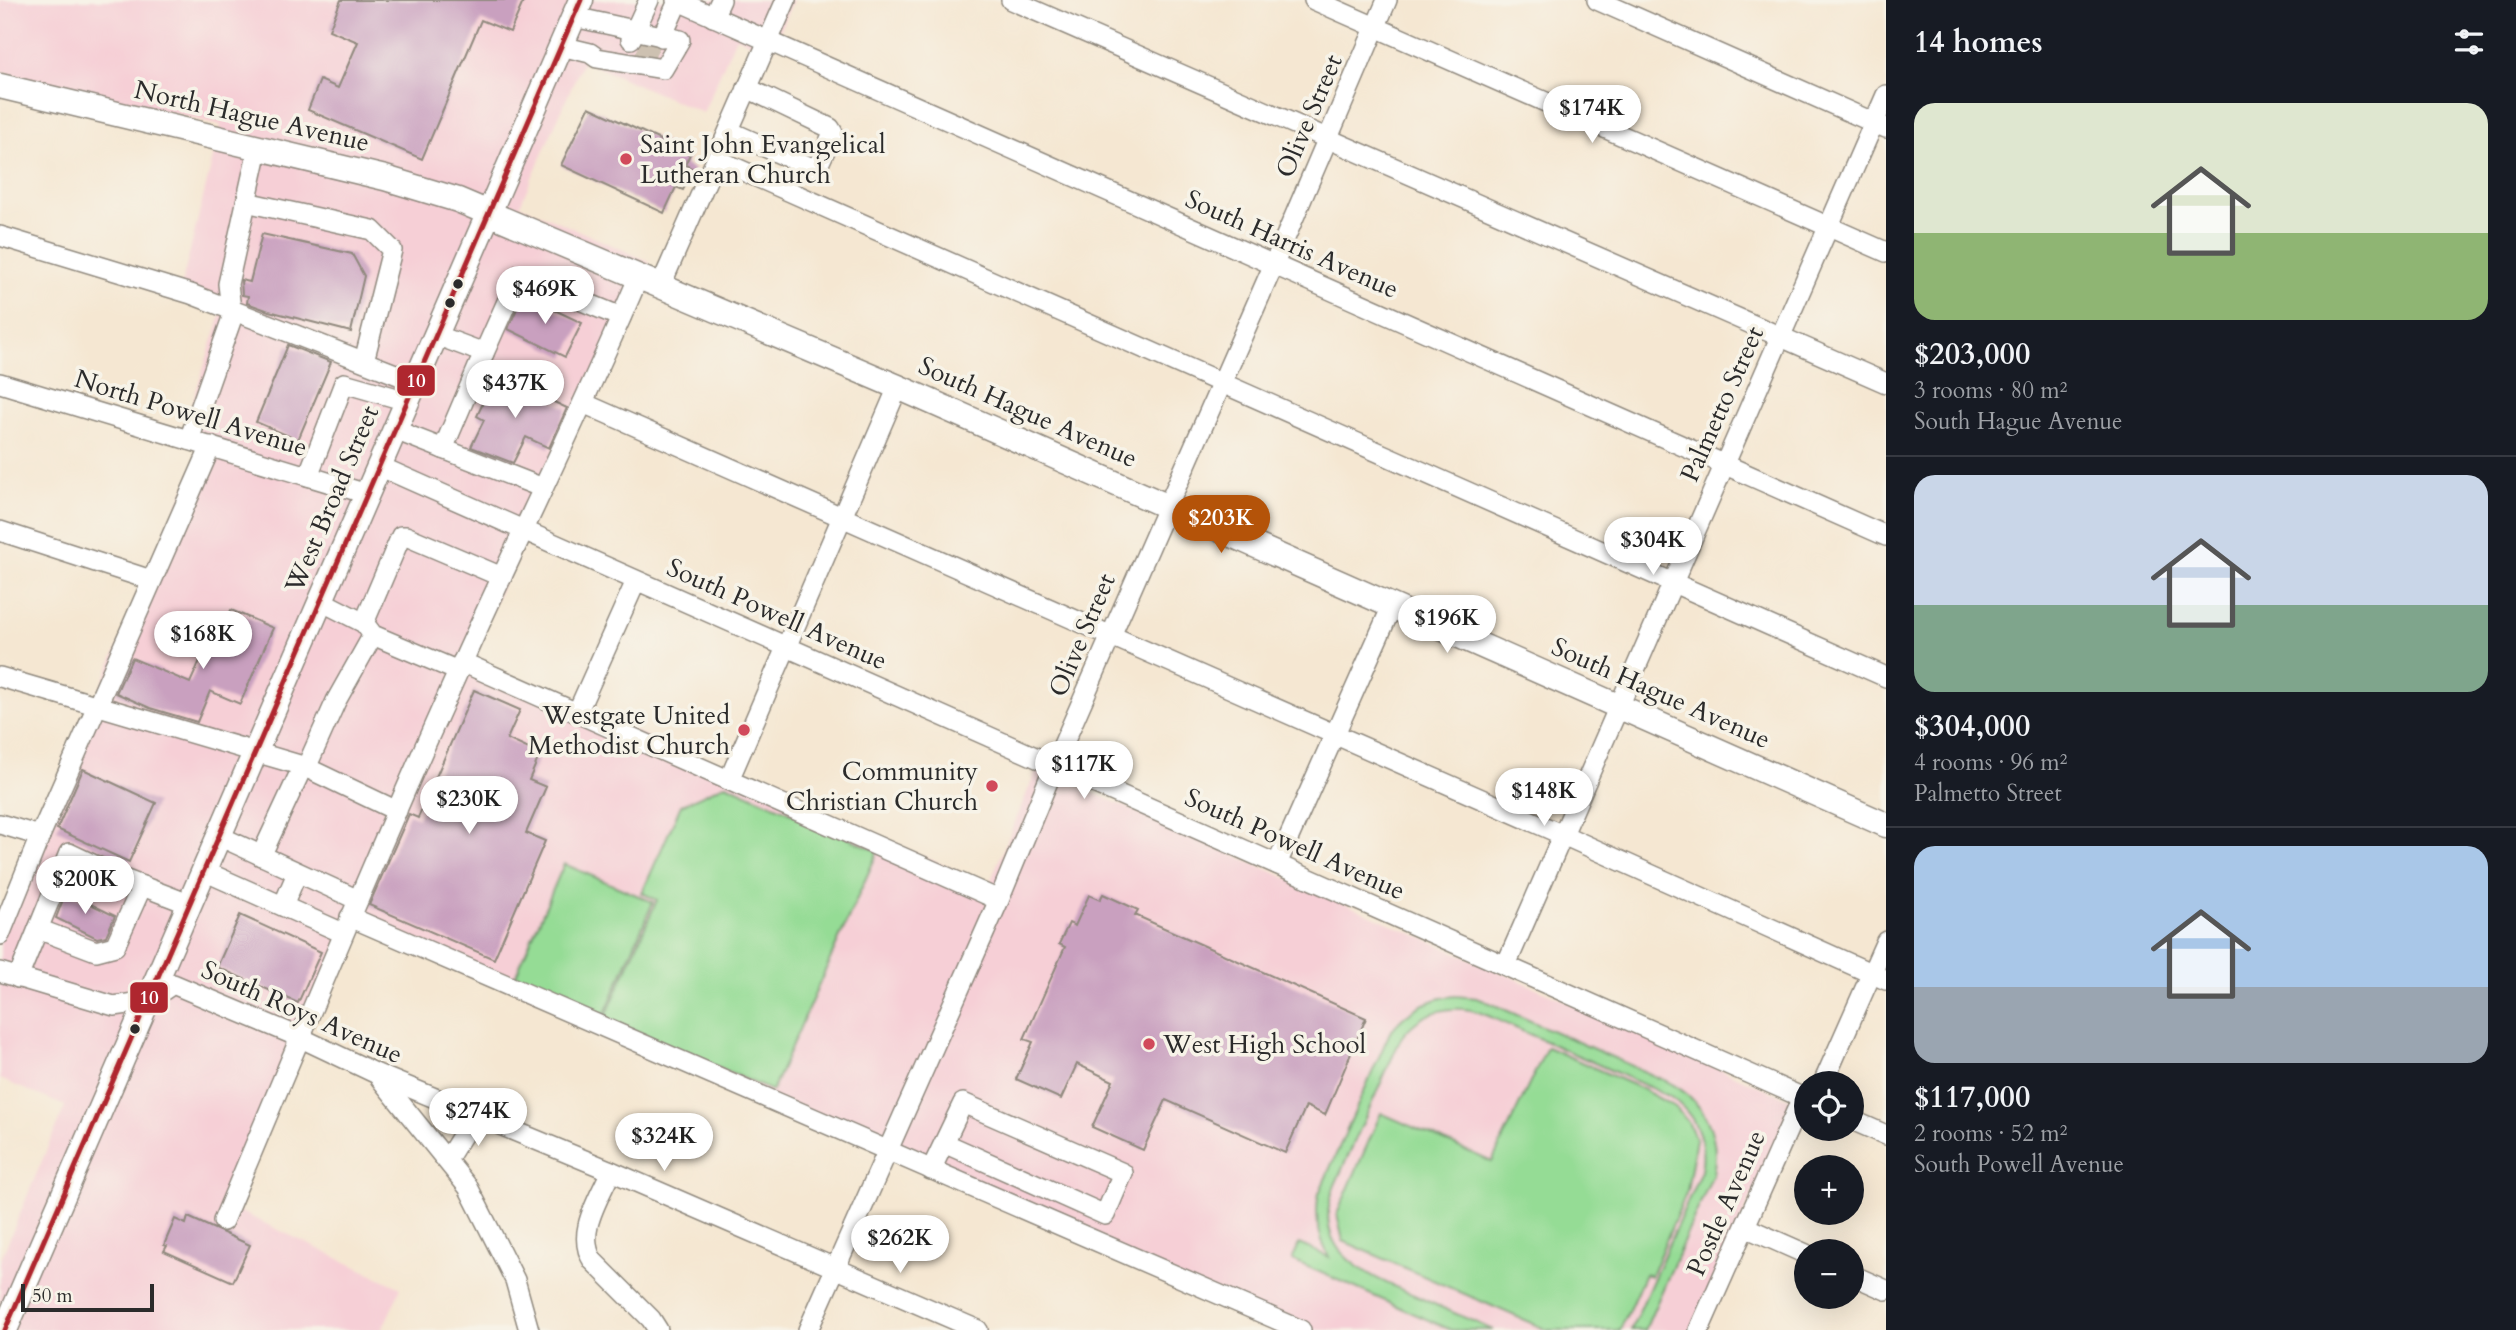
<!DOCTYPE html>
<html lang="en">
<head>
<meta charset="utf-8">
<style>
	:root { --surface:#171b24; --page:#242831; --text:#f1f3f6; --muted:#9ea1a6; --line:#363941; --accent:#b45309 }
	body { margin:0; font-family:Cardo,serif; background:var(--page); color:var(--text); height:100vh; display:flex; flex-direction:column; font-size:26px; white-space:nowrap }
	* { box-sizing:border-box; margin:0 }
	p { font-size:23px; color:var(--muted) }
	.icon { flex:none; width:38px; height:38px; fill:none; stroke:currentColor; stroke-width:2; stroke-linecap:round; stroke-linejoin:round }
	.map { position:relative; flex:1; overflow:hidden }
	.side { display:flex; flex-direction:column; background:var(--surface); width:630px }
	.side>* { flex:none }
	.controls { position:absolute; left:1794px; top:1071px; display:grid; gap:14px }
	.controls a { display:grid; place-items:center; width:70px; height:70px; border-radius:50%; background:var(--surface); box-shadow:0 7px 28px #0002; font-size:35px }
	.scale { position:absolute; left:21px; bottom:18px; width:133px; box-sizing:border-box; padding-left:7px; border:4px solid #2b2b2b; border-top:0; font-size:19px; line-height:24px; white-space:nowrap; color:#2b2b2b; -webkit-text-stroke:5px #f7f3e8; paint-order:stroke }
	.price { position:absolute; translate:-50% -60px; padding:0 16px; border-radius:24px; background:#fff; color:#222; font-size:23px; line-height:46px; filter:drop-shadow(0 2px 4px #0008) }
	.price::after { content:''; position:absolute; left:50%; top:42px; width:21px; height:16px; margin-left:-10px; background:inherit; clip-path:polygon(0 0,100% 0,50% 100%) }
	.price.selected { background:var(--accent); color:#fff }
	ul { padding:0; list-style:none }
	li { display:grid; align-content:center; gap:14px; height:371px; padding:0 28px }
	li+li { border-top:2px solid var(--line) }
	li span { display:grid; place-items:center; height:217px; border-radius:21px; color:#555 }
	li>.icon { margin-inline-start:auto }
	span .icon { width:126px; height:126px; fill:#fffc; stroke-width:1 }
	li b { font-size:30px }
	h2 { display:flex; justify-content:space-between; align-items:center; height:84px; padding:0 28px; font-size:30px }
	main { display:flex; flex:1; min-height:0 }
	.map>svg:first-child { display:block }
</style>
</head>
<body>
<main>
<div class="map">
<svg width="1886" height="1330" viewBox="0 0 1886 1330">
	<rect width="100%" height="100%" fill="#f7f3e8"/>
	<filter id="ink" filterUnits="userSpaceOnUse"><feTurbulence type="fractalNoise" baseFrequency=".0143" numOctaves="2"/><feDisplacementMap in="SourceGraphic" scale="14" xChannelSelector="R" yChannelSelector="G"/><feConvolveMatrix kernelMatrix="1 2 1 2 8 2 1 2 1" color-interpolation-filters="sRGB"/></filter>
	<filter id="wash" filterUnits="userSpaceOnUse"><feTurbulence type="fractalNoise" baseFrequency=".00686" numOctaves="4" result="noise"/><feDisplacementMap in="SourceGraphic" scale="28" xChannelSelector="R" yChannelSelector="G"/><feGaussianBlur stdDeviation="1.57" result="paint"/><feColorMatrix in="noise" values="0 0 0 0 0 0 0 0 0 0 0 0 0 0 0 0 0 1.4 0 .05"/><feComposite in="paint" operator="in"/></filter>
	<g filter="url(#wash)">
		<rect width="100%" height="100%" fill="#f5e7d2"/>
		<polygon fill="#f6cfd6" points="0,0 341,0 329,30 358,42 338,88 320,81 308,110 422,158 481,20 510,32 523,3 517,0 793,0 771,52 736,37 703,113 583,61 520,205 650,262 469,659 989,885 1037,768 1793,1101 1693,1330 1286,1330 354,918 228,1206 401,1288 382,1330 0,1330 0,1261 65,1106 0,1079 0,925 204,444 182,434 225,303 181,287 221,125 0,72"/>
		<g fill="#95dc95" stroke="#608460" stroke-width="2">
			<polygon points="726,784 878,851 772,1091 605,1018 657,900 642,893 681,805"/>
			<polygon points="564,864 653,902 603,1018 514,979"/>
			<path d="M 1455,996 L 1477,998 L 1490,1003 L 1668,1082 C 1704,1100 1721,1135 1713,1174 L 1645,1330 L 1631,1330 L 1701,1171 C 1707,1140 1695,1113 1669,1096 L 1484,1014 C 1453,1002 1420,1011 1401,1038 L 1335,1185 C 1308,1252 1365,1274 1414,1295 C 1440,1307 1466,1318 1493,1330 L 1451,1330 L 1292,1260 L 1299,1244 L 1329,1257 C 1318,1236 1314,1216 1319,1193 L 1390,1032 C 1407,1010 1428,998 1455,996 Z"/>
			<polygon points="1547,1047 1640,1088 1675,1107 1688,1122 1696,1139 1687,1191 1651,1276 1645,1274 1620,1330 1547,1330 1343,1241 1337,1214 1381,1113 1492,1162"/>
		</g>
		<g id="blocks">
			<g fill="#c9a0bf">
				<polygon points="341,0 524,0 510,32 481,20 422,159 308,110 320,80 338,88 358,42 329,30"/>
				<polygon points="589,107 690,154 685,165 694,169 683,190 676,187 664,213 561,165"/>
				<polygon points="262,234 352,254 364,276 351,332 269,311 247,303 248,296 242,295 241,280 250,282"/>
				<polygon points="523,295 582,323 565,357 508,329"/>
				<polygon points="288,345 331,362 298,440 256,422"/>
				<polygon points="496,375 567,408 549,448 526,437 513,463 471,447 484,420 477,416"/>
				<polygon points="231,610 273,628 240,704 210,691 197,722 150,708 116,693 132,658 190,683 217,623 224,626"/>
				<polygon points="474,690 520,710 507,739 540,754 529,780 546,787 526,833 545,841 494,959 369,905 409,814 418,818"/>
				<polygon points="83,769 156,803 129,862 57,829"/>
				<polygon points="66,892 115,916 106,936 97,938 56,918"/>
				<polygon points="1103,894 1138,910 1135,915 1366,1018 1325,1115 1306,1106 1285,1153 1166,1100 1143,1150 1092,1127 1113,1081 1077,1064 1061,1099 1016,1079 1033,1042 1024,1039 1065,947 1059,944 1069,923 1075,926 1089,895 1100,900"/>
				<polygon points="240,915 321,952 298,1003 217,967"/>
				<polygon points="188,1217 250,1245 233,1282 164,1251 167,1246 164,1245 175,1219 186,1224"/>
			</g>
		</g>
	</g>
	<g filter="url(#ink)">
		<use href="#blocks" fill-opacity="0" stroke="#90897e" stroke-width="2"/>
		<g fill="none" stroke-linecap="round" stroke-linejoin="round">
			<polyline stroke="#cdc1b1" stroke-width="19" stroke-dasharray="19 10" stroke-linecap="butt" points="643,60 652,41"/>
			<defs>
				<g id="minor">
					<polyline points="676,0 1886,536"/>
					<polyline points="1011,0 1886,383"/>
					<polyline points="1314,0 1886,252"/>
					<polyline points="1597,0 1886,128"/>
					<polyline points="713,17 721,0"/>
					<polyline points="662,37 678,1"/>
					<polyline points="631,39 649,0"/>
					<polyline points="561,46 590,53 597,58 663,69 680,40 574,17"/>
					<polyline points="729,131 812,168 818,166 833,133 830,128 747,88"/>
					<polyline points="716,159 1886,677"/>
					<polyline points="246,202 372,230 392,250 364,361"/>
					<polyline points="0,236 191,294 416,382"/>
					<polyline points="661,285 786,0"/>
					<polyline points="436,335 484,353 443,449"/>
					<polyline points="484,353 519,275 621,317"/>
					<polyline points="0,383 367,494"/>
					<polyline points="583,403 1563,835 1886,980"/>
					<polyline points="395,430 543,488"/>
					<polyline points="189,440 232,318 228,284 258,149"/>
					<polyline points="379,466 1806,1099"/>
					<polyline points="308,476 344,383 407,401"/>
					<polyline points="0,531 151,580"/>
					<polyline points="321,601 364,623 373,635 458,671"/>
					<polyline points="364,623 401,536 406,536 502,577"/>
					<polyline points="462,662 999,900"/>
					<polyline points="0,677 303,766 397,811"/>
					<polyline points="577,713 636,581"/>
					<polyline points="306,768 336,701 373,635"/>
					<polyline points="729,780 898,387"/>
					<polyline points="0,824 40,836"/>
					<polyline points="219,836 358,900"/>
					<polyline points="261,856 303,766"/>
					<polyline points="1277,864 1392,606"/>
					<polyline points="204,871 343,933"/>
					<polyline points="283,906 297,873"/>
					<polyline points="350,917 1301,1330"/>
					<polyline points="38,929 96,951 115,946 142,886"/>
					<polyline points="0,935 40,836 211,446"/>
					<polyline points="1506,965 1886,95"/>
					<polyline points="0,972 114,1006 148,1001 173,984 299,1037 377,1074 611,1171 978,1330"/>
					<polyline points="18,978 69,853 124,879 189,904"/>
					<polyline points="380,1078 468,1187 515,1280 529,1330"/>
					<polyline points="1823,1083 1886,941"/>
					<polyline points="1852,1120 1886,1135"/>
					<polyline points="447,1160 475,1115"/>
					<polyline points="931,1170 963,1103 1123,1173 1105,1215 944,1143"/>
					<path d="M 611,1171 C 599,1199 575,1233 593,1261 L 651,1319 L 658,1330"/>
					<path d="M 223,1221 C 302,1034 379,846 463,661 C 521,533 584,406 639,276"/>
					<polyline points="1745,1227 1806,1254"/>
					<polyline points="1852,1275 1886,1290"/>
					<polyline points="808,1330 999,900 1063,745 1274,264 1387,0"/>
					<polyline points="1699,1330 1802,1098"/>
				</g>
				<g id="major">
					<polyline points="0,86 385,178 458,200 898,387 1886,825"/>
					<polyline points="5,1330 581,0"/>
				</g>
			</defs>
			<use href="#minor" stroke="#90897e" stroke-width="22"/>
			<use href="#major" stroke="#90897e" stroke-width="27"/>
			<use href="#minor" stroke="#fff" stroke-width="19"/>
			<use href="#major" stroke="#fff" stroke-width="24"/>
			<defs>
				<polyline id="bus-1" points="5,1330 581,0"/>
			</defs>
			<use href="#bus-1" stroke="#f7f3e8" stroke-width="10"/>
			<use href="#bus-1" stroke="#af272f" stroke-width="5"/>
		</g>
	</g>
	<g fill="#d1495b" stroke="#f7f3e8" stroke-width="2.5">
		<circle cx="626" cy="159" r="7"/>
		<circle cx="744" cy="730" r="7"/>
		<circle cx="992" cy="786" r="7"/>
		<circle cx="1149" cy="1044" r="7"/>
	</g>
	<g fill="#2b2b2b" stroke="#f7f3e8" stroke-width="2.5">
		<circle cx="458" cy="284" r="6"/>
		<circle cx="450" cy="303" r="6"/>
		<circle cx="135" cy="1029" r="6"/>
	</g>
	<g text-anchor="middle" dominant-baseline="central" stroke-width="7" stroke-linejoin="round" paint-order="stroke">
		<g font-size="26" fill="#2b2b2b" stroke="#f7f3e8">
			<text transform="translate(252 116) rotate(13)">North Hague Avenue</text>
			<text transform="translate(1309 116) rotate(-67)">Olive Street</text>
			<text transform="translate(1292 244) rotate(24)">South Harris Avenue</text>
			<text transform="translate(1722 404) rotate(-66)">Palmetto Street</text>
			<text transform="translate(1028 412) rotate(24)">South Hague Avenue</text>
			<text transform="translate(191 413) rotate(17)">North Powell Avenue</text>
			<text transform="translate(332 499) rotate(-67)">West Broad Street</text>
			<text transform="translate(777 614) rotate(24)">South Powell Avenue</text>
			<text transform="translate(1082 635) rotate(-67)">Olive Street</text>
			<text transform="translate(1661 693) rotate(24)">South Hague Avenue</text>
			<text transform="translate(1295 844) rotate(24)">South Powell Avenue</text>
			<text transform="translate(302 1012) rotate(24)">South Roys Avenue</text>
			<text transform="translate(1726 1203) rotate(-66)">Postle Avenue</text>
		</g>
		<g font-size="26" fill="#2b2b2b" stroke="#f7f3e8" text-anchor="start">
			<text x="640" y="144">Saint John Evangelical<tspan x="640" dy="30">Lutheran Church</tspan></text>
			<text x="730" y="715" text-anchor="end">Westgate United<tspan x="730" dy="30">Methodist Church</tspan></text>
			<text x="978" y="771" text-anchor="end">Community<tspan x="978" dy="30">Christian Church</tspan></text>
			<text x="1163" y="1044">West High School</text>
		</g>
	</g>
	<g stroke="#f7f3e8" stroke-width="2.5">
		<rect x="396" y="364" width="40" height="33" rx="7" fill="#af272f"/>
		<rect x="129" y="981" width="40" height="33" rx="7" fill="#af272f"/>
	</g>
	<g font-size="19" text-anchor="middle" font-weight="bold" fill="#fff">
		<text x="416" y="387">10</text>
		<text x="149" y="1004">10</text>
	</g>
</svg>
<div class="controls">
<a><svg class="icon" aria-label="locate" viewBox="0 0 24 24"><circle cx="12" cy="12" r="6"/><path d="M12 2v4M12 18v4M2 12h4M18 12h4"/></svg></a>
<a>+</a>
<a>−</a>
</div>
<div class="scale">50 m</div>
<b class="price" style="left:1592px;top:145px">$174K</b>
<b class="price" style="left:545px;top:326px">$469K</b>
<b class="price" style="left:515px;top:420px">$437K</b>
<b class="price selected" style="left:1221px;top:555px">$203K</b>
<b class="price" style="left:1653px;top:577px">$304K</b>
<b class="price" style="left:1447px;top:655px">$196K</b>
<b class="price" style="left:203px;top:671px">$168K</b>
<b class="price" style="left:1084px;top:801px">$117K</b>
<b class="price" style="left:1544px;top:828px">$148K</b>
<b class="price" style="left:469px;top:836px">$230K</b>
<b class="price" style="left:85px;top:916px">$200K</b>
<b class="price" style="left:478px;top:1148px">$274K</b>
<b class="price" style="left:664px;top:1173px">$324K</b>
<b class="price" style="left:900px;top:1275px">$262K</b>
</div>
<section class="side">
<h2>14 homes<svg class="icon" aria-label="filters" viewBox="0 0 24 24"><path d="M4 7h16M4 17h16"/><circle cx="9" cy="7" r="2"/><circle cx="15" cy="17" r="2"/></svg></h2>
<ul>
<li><span style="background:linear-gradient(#dfe7d0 60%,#8fb573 0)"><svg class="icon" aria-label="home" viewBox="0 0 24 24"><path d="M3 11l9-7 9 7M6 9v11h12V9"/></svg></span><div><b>$203,000</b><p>3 rooms · 80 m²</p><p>South Hague Avenue</p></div></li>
<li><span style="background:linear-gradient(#c9d6e8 60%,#7fa58c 0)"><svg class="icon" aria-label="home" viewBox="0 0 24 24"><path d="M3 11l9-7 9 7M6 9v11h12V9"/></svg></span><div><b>$304,000</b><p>4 rooms · 96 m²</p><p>Palmetto Street</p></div></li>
<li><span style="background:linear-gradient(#a9c7e8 65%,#9aa5b1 0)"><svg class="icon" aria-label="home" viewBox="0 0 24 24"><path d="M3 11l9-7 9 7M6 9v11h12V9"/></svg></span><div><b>$117,000</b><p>2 rooms · 52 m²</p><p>South Powell Avenue</p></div></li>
</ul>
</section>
</main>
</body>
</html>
